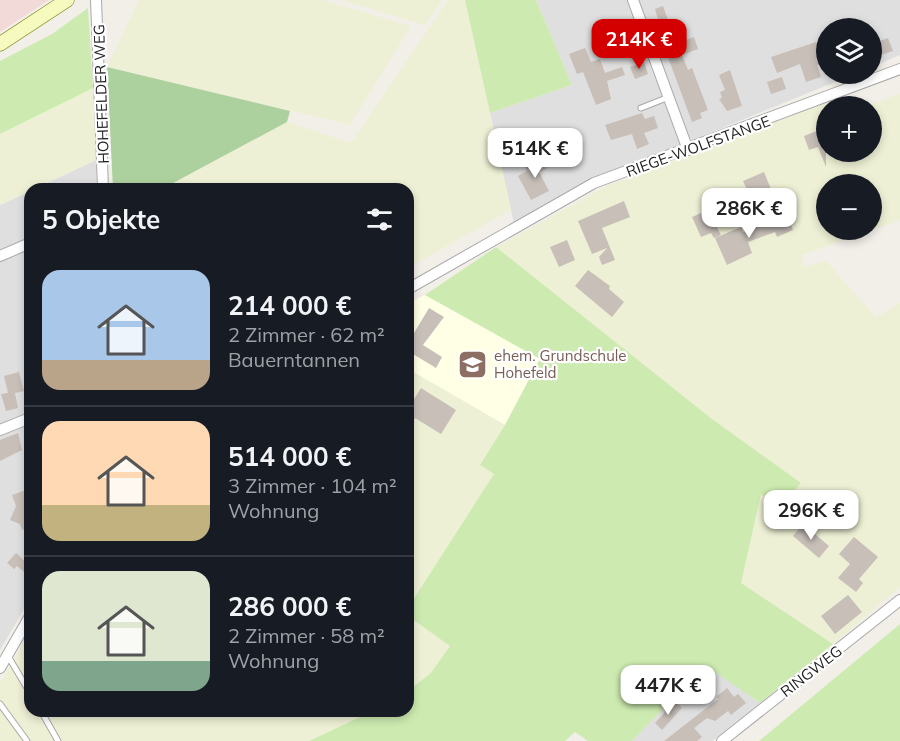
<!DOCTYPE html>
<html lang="de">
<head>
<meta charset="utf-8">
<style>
	:root { --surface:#171b24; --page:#242831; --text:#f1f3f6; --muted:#9ea1a6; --line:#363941; --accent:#d40000 }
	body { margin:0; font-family:Mulish,sans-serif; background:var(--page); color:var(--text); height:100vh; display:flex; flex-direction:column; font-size:22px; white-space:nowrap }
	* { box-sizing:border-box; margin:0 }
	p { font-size:20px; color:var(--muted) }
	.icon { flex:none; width:33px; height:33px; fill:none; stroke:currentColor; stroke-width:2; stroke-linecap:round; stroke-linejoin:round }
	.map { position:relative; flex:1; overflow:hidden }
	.drawer { position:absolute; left:24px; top:183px; width:390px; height:534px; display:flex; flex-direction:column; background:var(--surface); border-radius:18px; box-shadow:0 3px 9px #0003 }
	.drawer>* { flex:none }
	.fabs { position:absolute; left:816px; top:18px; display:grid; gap:12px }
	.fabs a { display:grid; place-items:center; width:66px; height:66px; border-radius:50%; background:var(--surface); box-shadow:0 3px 9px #0003; font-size:30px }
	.price { position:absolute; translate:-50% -51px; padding:0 14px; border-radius:12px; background:#fff; color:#222; font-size:20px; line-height:39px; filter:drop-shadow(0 2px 3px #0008) }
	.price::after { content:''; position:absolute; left:50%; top:36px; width:18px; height:14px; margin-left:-9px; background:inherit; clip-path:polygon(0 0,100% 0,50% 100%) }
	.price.active { background:var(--accent); color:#fff }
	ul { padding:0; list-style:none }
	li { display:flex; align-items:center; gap:18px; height:150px; padding:0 18px }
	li+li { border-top:2px solid var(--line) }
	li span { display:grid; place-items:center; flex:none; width:168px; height:120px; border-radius:18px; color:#555 }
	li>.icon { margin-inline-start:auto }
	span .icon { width:72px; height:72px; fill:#fffc; stroke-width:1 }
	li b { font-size:26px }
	h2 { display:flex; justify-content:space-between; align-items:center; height:72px; padding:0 18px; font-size:26px }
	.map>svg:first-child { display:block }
</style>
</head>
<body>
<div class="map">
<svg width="900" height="741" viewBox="0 0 900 741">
	<rect width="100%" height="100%" fill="#f2efe9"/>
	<g fill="#e0dfdf">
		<polygon points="536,0 900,0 900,55 872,67 872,28 826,28 826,74 855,74 602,177 514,224 490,113 572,85"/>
		<polygon points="96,160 97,189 34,189"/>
		<polygon points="30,191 30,599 0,650 0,205"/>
		<polygon points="705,664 760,703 712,741 632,741"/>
	</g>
	<polygon fill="#f2dad9" points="0,0 49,0 0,32"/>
	<polygon fill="#ffffe5" points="425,295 540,358 505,425 408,369 408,303"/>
	<g fill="#eef0d5" fill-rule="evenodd">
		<polygon points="139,0 322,0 411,26 350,125 107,67"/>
		<polygon points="341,0 442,0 425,25"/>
		<polygon points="448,0 465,0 511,210 408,268 408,189 162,189 287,122 351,143"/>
		<polygon points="93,88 96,160 0,205 0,134"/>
		<path d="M 900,94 L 900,220 L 802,255 L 803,267 L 826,261 L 876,317 L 900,303 L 900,587 L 833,644 L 741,583 L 761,494 L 779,507 L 800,483 L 712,419 L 496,247 L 605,187 L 834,99 L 837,106 L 826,106 L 826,152 L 872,152 L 872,106 L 867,106 ZM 826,184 L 872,184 L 872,230 L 826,230 Z"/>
		<polygon points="408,369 505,425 480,464 494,474 408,608"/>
		<polygon points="408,616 450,645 431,673 408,691"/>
		<polygon points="30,631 30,711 373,711 309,741 0,741 0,683"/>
	</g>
	<g fill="#cdebb0">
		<polygon points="465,0 536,0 572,85 490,113"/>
		<polygon points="88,8 93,88 0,134 0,61 52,34"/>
		<polygon points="496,247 712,419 801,483 779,507 761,494 741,583 833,644 760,703 705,665 632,741 588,741 575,732 565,741 309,741 373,711 408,711 408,691 431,673 450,646 408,616 408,608 494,474 480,465 505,425 540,359 425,295"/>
		<polygon points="900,624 900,741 759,741"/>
	</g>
	<polygon fill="#add19e" points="107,67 290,111 287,122 162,189 113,189"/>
	<g fill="#c7bfb8">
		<polygon points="663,6 668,20 671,19 673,25 676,24 678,31 658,38 655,25 659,23 655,9"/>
		<polygon points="629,24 633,36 619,42 614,30"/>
		<polygon points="694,37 698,49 682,55 688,70 692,68 708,110 700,113 702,118 692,122 666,52 681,46 680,42"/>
		<polygon points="888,38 893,51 878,56 874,43"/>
		<polygon points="816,42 821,55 826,53 826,62 817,65 821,77 806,82 800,64 777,73 771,57"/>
		<polygon points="585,48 591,62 600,59 605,73 622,67 625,75 607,81 611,99 596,105 583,72 577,74 569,54"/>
		<polygon points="644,62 648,74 635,79 630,67"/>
		<polygon points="730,70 742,106 727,111 719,99 722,98 720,92 725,90 719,75"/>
		<polygon points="782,77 786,89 771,94 767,82"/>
		<polygon points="642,113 645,119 654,116 658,128 644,133 649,144 637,149 632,134 611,140 605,125"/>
		<polygon points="826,122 826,167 818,147 809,150 804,136 819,130"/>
		<polygon points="542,155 548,168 539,172 549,191 531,200 518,176 527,171 525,167 534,162 533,160"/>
		<polygon points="764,172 773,194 738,208 734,198 748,192 743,181"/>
		<polygon points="624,201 630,217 602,228 615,260 602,265 599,257 607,248 592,254 578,221"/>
		<polygon points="708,210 721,235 714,238 711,233 701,237 692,217"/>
		<polygon points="787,215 793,230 777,237 775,232 748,242 752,253 727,265 715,238 741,227 743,232"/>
		<polygon points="567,240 575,260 559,267 550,247"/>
		<polygon points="588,270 610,286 609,289 624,302 612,317 575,286"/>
		<polygon points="429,308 444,317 423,345 442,357 436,368 408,351 408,343"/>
		<polygon points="19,372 24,391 15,393 18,408 6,411 1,394 8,393 4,376"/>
		<polygon points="421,388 456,410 441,434 415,418 408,429 408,409"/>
		<polygon points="18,433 22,450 0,461 0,440"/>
		<polygon points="26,490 30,501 30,527 22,530 20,524 10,520 16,506 12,495"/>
		<polygon points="803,524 829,546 819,558 793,536"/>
		<polygon points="854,537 878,557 859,579 863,583 856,592 838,578 850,564 839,554"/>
		<polygon points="16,553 30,566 30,577 17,566 14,569 7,563"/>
		<polygon points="848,595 862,612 835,634 821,616"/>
		<polygon points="704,668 714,678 701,691 691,681"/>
		<polygon points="727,688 734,697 738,694 746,703 731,715 728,711 715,721 707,718 694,728 702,737 697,741 664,741 718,699 716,697"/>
		<polygon points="675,701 682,708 662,730 655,723"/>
	</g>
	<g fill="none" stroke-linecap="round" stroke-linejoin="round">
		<defs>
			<g id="lane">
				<polyline points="641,108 669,97"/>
				<polyline points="8,656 30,693"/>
				<polyline points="0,704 27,741"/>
				<polyline points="41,711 58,741"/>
			</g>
			<g id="street">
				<polyline points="96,0 103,189"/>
				<polyline points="633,0 688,150"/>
				<polyline points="0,256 30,243"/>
				<polyline points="408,289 594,183 900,69"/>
				<polyline points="0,430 30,418"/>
				<polyline points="0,668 30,616"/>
				<polyline points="722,741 900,600"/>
			</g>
			<polyline id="secondary" points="0,44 67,0"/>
		</defs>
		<use href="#lane" stroke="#a9a9a9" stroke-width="7"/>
		<use href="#street" stroke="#a9a9a9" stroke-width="12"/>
		<use href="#secondary" stroke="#707d05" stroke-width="15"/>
		<use href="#lane" stroke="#fff" stroke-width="5"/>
		<use href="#street" stroke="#fff" stroke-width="10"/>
		<use href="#secondary" stroke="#f7fabf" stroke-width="14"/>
	</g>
	<defs>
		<symbol id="school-square" viewBox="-11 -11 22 22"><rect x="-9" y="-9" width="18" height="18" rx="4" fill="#8d6e63" stroke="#fff"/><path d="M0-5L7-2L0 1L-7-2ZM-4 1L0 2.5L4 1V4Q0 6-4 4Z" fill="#fff"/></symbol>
	</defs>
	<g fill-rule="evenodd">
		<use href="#school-square" x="456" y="348" width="33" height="33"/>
	</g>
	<g text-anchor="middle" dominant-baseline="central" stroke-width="4.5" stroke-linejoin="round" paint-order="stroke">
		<g font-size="15" fill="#222" stroke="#fff">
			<text transform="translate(101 94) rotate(-92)">HOHEFELDER WEG</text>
			<text transform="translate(698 146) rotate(-20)">RIEGE-WOLFSTANGE</text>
			<text transform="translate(811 671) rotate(-38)">RINGWEG</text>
		</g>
		<g font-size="15" fill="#785e54" stroke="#fff" text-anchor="start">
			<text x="494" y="355">ehem. Grundschule<tspan x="494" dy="17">Hohefeld</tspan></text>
		</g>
	</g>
</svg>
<div class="fabs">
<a><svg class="icon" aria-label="layers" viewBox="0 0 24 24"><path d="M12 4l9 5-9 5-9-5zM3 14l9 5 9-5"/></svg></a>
<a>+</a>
<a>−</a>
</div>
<b class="price active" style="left:639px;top:70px">214K €</b>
<b class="price" style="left:535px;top:179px">514K €</b>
<b class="price" style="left:749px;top:239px">286K €</b>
<b class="price" style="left:811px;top:541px">296K €</b>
<b class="price" style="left:668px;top:716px">447K €</b>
<section class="drawer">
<h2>5 Objekte<svg class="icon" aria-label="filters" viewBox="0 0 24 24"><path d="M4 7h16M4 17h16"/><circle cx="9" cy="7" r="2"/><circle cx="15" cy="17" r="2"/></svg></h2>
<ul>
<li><span style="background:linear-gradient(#a9c7e8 75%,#b9a48a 0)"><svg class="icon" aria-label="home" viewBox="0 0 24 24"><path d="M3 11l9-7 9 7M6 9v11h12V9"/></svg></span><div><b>214 000 €</b><p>2 Zimmer · 62 m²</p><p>Bauerntannen</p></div></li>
<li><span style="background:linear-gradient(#ffd9b3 70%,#c2b280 0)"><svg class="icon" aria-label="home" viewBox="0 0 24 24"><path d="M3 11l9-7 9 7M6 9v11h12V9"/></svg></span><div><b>514 000 €</b><p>3 Zimmer · 104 m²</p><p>Wohnung</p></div></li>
<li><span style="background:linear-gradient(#dfe7d0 75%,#7fa58c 0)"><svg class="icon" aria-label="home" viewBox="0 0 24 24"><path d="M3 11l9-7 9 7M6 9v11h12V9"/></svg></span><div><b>286 000 €</b><p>2 Zimmer · 58 m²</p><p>Wohnung</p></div></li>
</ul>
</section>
</div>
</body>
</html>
